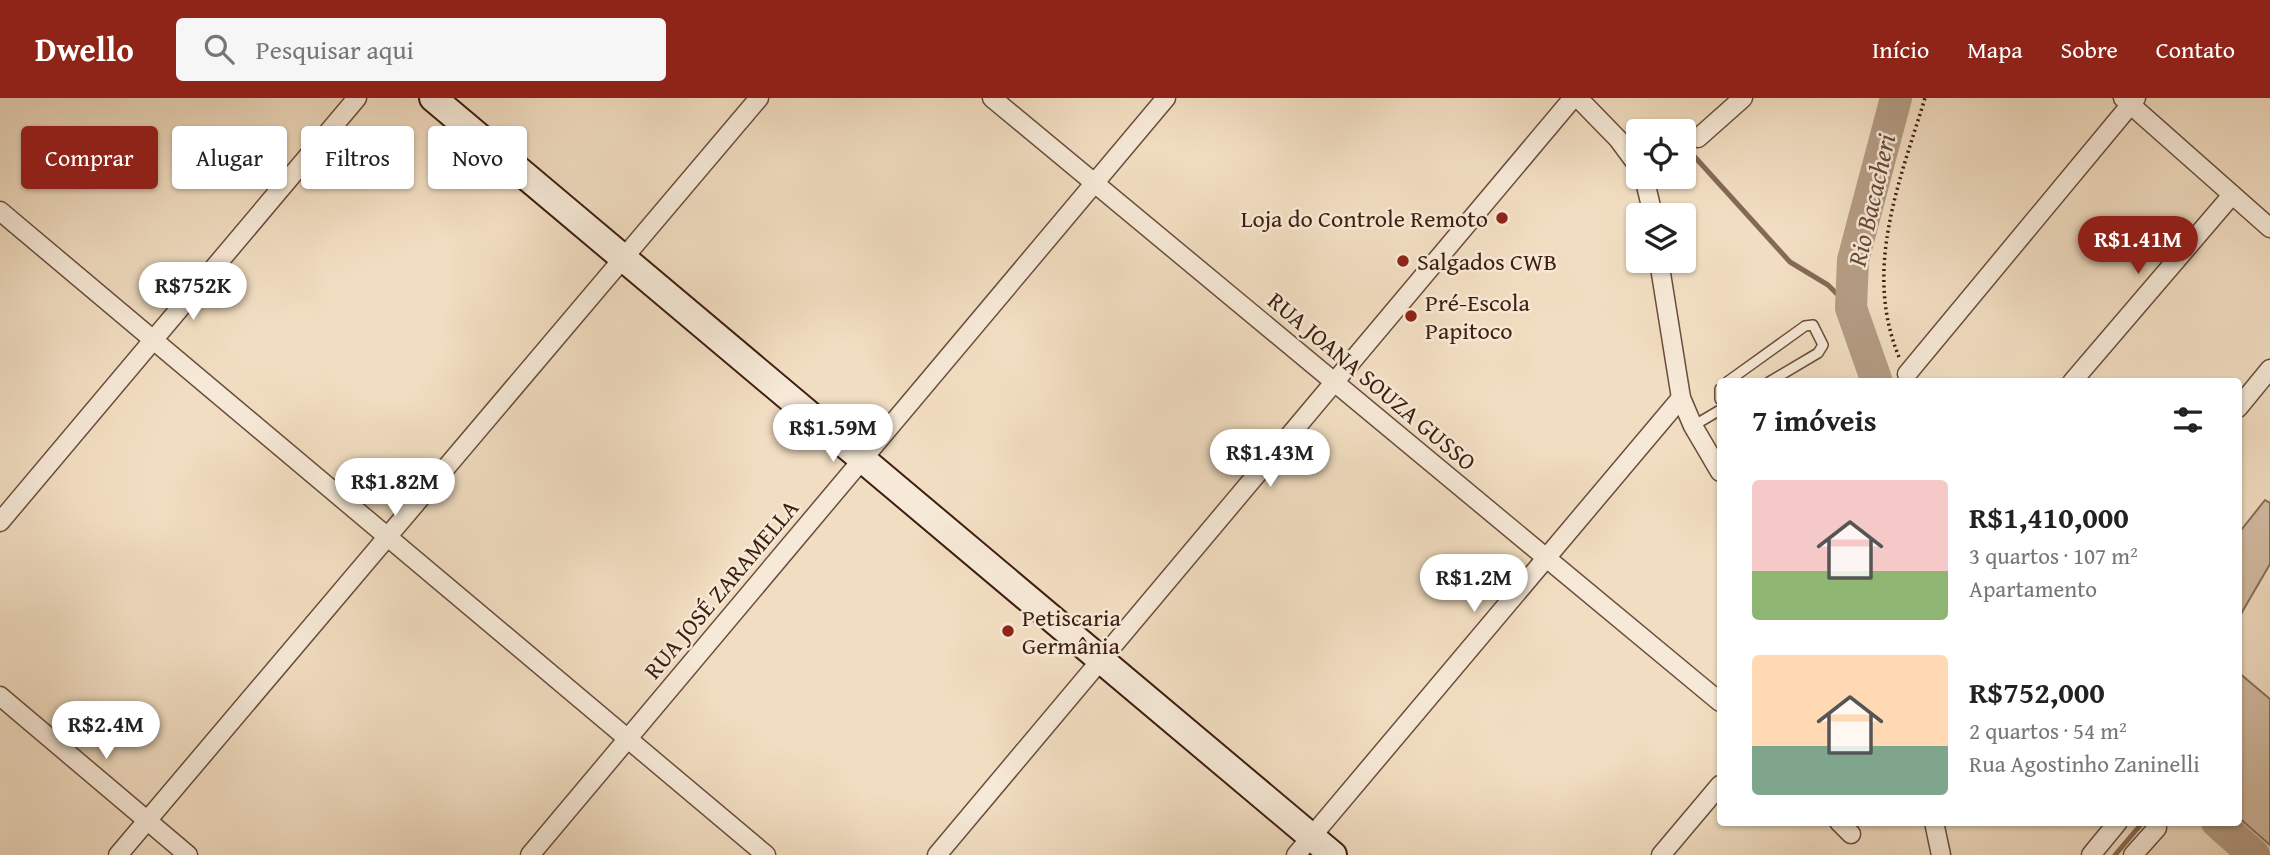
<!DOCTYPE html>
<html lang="pt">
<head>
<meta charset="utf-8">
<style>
	:root { --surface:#fff; --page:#f6f6f6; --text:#222; --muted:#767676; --accent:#8f2418 }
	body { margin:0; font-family:"Gentium Book Plus",serif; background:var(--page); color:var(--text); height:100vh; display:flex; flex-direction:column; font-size:26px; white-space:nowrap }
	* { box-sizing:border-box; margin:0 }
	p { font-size:23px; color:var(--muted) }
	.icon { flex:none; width:38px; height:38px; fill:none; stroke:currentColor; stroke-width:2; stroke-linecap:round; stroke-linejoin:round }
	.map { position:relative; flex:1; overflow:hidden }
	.drawer { position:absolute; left:1717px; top:280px; width:525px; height:448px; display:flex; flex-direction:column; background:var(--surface); border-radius:7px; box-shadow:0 2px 5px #0004 }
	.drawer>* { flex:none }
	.hud { position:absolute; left:21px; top:28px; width:665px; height:63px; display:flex; gap:14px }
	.buttons { position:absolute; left:1626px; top:21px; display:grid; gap:14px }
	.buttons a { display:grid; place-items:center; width:70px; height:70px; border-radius:7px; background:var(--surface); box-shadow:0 2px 5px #0004; font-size:35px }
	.price { position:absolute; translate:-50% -60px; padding:0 16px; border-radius:24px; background:#fff; color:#222; font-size:23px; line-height:46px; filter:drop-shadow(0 2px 4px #0008) }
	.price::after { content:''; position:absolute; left:50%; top:42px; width:21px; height:16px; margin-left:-10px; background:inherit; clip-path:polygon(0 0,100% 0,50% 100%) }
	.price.current { background:var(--accent); color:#fff }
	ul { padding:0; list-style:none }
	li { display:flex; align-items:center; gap:21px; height:175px; padding:0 35px }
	li span { display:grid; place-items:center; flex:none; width:196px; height:140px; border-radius:7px; color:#555 }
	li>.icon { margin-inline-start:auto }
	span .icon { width:84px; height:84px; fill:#fffc; stroke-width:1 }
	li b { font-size:30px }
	h2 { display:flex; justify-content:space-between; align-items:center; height:84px; padding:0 35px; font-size:30px }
	.tag { padding:0 24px; border-radius:7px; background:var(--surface); box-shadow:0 2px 5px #0004; font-size:24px; line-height:63px }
	.tag.current { background:var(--accent); color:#fff }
	header { display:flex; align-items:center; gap:42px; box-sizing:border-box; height:98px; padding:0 35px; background:var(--accent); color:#fff }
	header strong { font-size:33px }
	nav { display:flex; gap:38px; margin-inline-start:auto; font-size:24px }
	.search { width:490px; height:63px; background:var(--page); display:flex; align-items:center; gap:18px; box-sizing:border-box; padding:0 24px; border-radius:7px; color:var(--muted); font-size:26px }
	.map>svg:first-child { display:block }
</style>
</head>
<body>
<header>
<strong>Dwello</strong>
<div class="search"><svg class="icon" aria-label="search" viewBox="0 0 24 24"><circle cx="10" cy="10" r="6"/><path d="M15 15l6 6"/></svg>Pesquisar aqui</div>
<nav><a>Início</a><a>Mapa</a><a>Sobre</a><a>Contato</a></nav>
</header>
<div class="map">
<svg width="2270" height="757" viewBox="0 0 2270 757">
	<rect width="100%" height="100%" fill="#f1ddc1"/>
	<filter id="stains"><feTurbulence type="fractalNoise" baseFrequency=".00286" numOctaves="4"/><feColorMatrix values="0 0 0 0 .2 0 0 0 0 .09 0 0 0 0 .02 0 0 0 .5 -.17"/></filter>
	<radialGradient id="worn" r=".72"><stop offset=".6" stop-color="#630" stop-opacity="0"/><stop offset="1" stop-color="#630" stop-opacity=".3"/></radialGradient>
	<g fill="#d3bca3" stroke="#886c59" stroke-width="2">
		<polygon points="2265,402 2270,405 2270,466 2238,521 2238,436"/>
		<polygon points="2238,574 2270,601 2270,747 2238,719"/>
	</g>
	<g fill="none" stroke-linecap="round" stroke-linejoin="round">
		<g stroke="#856955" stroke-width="5">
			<polyline points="1684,47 1790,164 1828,187 1851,210"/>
			<polyline points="2115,757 2143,724"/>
		</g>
		<g stroke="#b49c84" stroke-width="32">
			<polyline points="1877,284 1851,210 1853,162 1896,0"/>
			<polyline points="2217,724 2254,757"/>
		</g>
		<defs>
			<g id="lane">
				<polyline points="1727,284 1805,228 1813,227 1823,247 1818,255 1769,284"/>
				<polyline points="1720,291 1720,301"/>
				<polyline points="1693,328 1720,312"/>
			</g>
			<g id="street">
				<polyline points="992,0 1720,604"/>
				<polyline points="1578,0 1618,41 1638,68"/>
				<polyline points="2123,0 2270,130"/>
				<polyline points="1698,40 1743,0"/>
				<polyline points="1644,79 1653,117"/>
				<polyline points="0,113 766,757"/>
				<polyline points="1659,163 1681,300 1693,328 1720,374"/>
				<polyline points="1907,276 2136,0"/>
				<polyline points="2072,284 2232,97"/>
				<polyline points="2238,310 2270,271"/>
				<polyline points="0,424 357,0"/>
				<polyline points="0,598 188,757"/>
				<polyline points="1839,724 1851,736"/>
				<polyline points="1934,724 1941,757"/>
				<polyline points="118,757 759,0"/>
				<polyline points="530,757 1166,0"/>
				<polyline points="937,757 1573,0"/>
				<polyline points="1296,757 1681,300"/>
				<polyline points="1661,757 1720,687"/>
				<polyline points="2091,757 2118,724"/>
				<polyline points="2133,757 2157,730"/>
			</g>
			<polyline id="secondary" points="433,0 1333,757"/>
		</defs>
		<use href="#lane" stroke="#6b4d3c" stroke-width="12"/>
		<use href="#street" stroke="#6b4d3c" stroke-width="21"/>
		<use href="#secondary" stroke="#3e1d0f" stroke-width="30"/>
		<path stroke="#3e1d0f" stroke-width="3.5" stroke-dasharray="2 3.5" stroke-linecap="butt" d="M 1899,259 C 1863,172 1899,85 1925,0"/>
		<use href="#lane" stroke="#f6e9d7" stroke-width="9"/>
		<use href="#street" stroke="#f6e9d7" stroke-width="18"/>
		<use href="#secondary" stroke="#f6e9d7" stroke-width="26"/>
	</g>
	<g fill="#8f2418" stroke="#f6e9d7" stroke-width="2.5">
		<circle cx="1502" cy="120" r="7"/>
		<circle cx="1403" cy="163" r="7"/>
		<circle cx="1411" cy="218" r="7"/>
		<circle cx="1008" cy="533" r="7"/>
	</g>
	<g text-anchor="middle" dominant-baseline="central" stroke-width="5" stroke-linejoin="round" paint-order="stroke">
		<g font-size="24" fill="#3e1d0f" stroke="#f6e9d7" text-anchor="start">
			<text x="1488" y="120" text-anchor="end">Loja do Controle Remoto</text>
			<text x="1417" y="163">Salgados CWB</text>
			<text x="1425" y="204">Pré-Escola<tspan x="1425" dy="28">Papitoco</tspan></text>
			<text x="1022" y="519">Petiscaria<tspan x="1022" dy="28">Germânia</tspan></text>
		</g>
		<g font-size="24" fill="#3e1d0f" stroke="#f6e9d7">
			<text transform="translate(1372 283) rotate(40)">RUA JOANA SOUZA GUSSO</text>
			<text transform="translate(721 491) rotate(-50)">RUA JOSÉ ZARAMELLA</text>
		</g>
		<g font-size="26" font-style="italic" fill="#674938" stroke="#f6e9d7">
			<text transform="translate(1871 102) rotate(-77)">Rio Bacacheri</text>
		</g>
	</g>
	<rect width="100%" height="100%" filter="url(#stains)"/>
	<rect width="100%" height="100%" fill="url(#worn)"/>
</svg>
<div class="buttons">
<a><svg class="icon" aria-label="locate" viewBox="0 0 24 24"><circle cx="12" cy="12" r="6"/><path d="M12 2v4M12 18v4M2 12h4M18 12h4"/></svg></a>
<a><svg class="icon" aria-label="layers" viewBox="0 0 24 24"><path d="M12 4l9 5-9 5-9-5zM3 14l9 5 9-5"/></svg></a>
</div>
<b class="price current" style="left:2138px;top:178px">R$1.41M</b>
<b class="price" style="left:193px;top:224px">R$752K</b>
<b class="price" style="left:833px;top:366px">R$1.59M</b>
<b class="price" style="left:1270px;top:391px">R$1.43M</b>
<b class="price" style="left:395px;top:420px">R$1.82M</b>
<b class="price" style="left:1474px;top:516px">R$1.2M</b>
<b class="price" style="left:106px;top:663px">R$2.4M</b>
<div class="hud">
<a class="tag current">Comprar</a>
<a class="tag">Alugar</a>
<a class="tag">Filtros</a>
<a class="tag">Novo</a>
</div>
<section class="drawer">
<h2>7 imóveis<svg class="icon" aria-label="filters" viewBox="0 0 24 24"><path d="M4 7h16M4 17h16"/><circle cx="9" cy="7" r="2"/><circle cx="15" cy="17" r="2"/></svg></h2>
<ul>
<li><span style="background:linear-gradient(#f6c9c9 65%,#8fb573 0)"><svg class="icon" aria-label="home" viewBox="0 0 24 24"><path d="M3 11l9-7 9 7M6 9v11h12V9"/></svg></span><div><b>R$1,410,000</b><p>3 quartos · 107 m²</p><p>Apartamento</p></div></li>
<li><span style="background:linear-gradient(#ffd9b3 65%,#7fa58c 0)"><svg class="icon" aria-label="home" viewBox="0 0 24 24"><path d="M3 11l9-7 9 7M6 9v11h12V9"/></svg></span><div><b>R$752,000</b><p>2 quartos · 54 m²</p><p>Rua Agostinho Zaninelli</p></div></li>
</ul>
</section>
</div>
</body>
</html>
